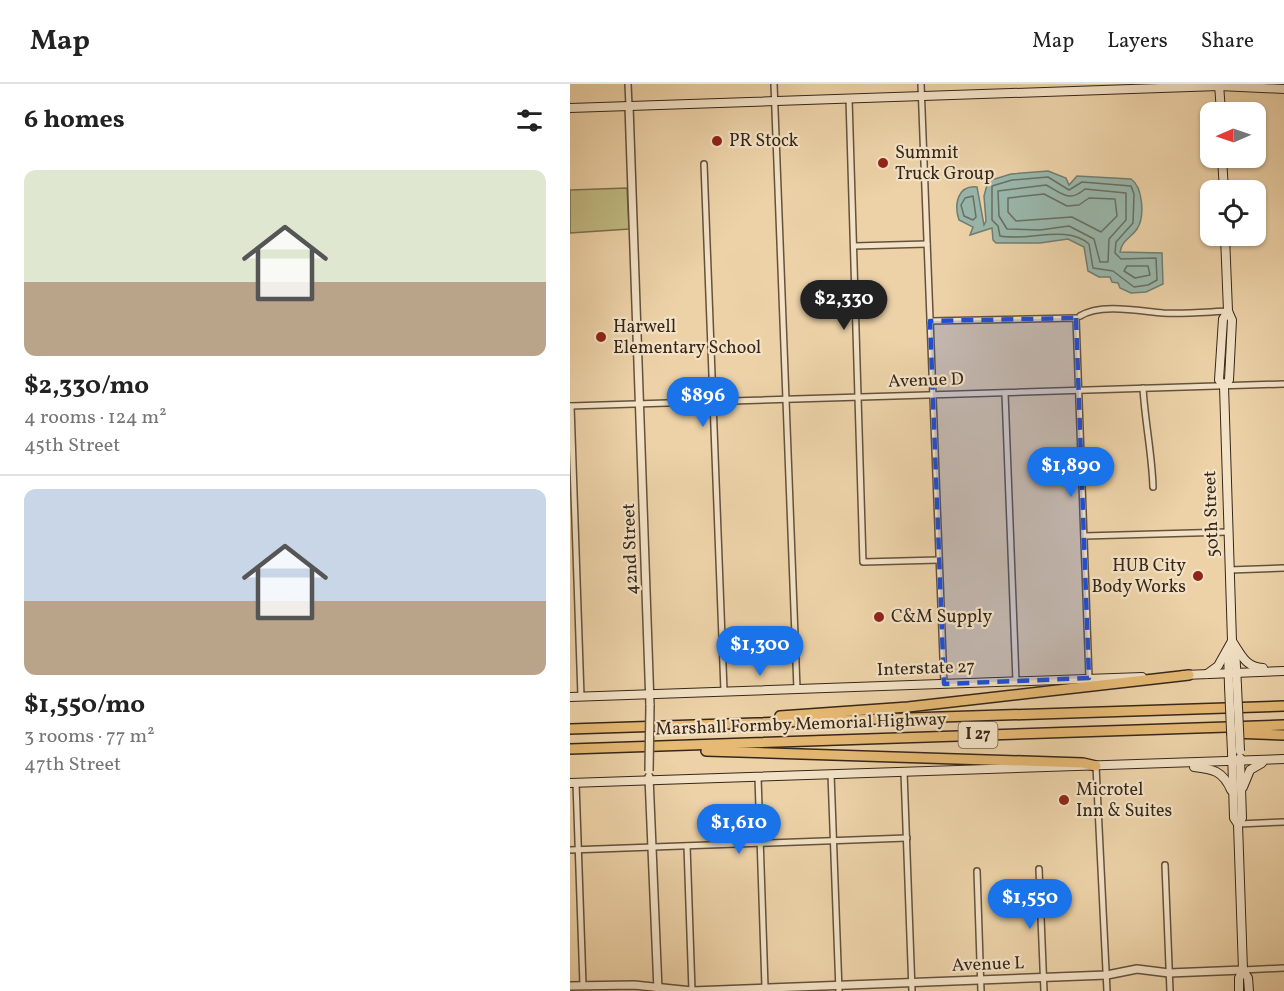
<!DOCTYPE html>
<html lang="en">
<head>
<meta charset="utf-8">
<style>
	:root { --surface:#fff; --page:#f2f2f2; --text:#222; --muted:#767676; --line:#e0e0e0; --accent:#1a73e8 }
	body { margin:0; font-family:Vollkorn,serif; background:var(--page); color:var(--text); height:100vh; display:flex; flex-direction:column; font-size:22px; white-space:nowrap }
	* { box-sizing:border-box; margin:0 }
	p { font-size:20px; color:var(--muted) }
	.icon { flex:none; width:33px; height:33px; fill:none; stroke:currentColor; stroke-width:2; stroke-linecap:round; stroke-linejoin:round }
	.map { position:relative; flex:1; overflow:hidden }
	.details { display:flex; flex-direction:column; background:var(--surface); width:570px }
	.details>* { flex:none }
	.needle { width:39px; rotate:268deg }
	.tools { position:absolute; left:630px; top:18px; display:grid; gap:12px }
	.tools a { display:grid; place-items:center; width:66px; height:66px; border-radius:12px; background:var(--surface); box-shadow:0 2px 4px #0004; font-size:30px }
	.price { position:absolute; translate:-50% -51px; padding:0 14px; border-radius:21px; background:var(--accent); color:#fff; font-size:20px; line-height:39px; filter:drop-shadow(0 2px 3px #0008) }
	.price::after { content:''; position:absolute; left:50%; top:36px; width:18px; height:14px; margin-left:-9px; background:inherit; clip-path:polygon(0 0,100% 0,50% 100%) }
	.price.active { background:#222; color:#fff }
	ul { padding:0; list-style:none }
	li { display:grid; align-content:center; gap:12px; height:318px; padding:0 24px }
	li+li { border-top:2px solid var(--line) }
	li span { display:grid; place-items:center; height:186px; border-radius:12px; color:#555 }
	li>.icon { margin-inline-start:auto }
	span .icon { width:108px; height:108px; fill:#fffc; stroke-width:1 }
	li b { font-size:26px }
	h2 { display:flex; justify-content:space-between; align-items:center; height:72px; padding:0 24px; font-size:26px }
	header { display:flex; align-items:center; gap:36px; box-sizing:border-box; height:84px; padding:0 30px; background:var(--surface); border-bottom:2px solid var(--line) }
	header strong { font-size:28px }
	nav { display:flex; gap:33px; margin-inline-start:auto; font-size:21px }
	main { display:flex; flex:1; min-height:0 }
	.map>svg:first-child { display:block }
</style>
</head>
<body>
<header>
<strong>Map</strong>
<nav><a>Map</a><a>Layers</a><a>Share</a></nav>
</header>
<main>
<section class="details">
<h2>6 homes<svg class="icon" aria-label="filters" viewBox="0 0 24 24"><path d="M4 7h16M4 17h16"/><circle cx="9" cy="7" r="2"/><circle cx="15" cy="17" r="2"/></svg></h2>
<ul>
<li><span style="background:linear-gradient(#dfe7d0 60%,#b9a48a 0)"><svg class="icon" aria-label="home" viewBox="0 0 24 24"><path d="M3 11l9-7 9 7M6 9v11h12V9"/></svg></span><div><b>$2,330/mo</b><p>4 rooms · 124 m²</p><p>45th Street</p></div></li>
<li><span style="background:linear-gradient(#c9d6e8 60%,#b9a48a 0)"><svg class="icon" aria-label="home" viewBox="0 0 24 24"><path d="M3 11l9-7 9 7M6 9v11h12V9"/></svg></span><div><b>$1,550/mo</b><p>3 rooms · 77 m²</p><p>47th Street</p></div></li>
</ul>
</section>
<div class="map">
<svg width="714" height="907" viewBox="0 0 714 907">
	<rect width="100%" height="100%" fill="#edd2a8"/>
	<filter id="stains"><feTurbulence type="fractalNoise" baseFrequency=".00333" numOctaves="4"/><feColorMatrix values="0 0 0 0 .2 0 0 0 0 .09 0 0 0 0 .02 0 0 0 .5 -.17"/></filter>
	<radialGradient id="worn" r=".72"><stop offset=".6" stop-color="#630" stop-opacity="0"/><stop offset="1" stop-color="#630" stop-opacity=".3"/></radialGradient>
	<polygon fill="#c0ba82" stroke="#7b704e" stroke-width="1.5" points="57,104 59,145 0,149 0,106"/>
	<path fill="#99b7ac" stroke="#717d71" stroke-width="1.5" d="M 478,87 L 496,94 L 499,101 L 507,92 L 561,95 C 573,103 575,133 567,145 C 561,154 552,156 550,168 L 592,169 L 593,200 L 576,208 L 561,209 L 550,204 L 548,199 L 542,198 L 540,193 L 529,193 L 518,187 L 514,163 L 498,155 L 470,159 L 426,159 L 423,156 L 422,144 L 400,151 L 403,143 L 389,136 C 384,121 387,101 407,103 L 414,141 L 416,137 L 414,112 L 418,97 L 441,90 Z"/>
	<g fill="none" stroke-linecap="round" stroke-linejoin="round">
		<g stroke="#686f62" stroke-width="1.5">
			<path d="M 478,93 L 499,106 L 512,98 L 561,102 L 564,110 L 563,139 L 546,158 L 545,169 L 551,175 L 586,174 L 587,196 L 578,201 L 564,203 L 543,187 L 523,184 L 519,160 C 496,140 458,158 430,152 L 428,142 L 422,136 L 422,102 L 442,96 Z"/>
			<path d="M 476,101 C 492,109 499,119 515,105 L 556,109 L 556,136 L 539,155 L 538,178 L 530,178 L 524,155 L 499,142 L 470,146 L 437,145 L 429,132 L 428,107 Z"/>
			<polygon points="474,110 497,122 509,121 519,114 545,115 547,132 531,148 502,133 446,137 438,128 438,114"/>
			<polygon points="403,112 406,133 403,136 394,132 391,121 395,114"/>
			<polygon points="557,182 578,182 580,191 565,194 554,187"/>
		</g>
		<defs>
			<g id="minor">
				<polyline points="58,0 59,22"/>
				<polyline points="204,0 227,605"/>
				<polyline points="351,0 374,600"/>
				<polyline points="279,15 293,478 369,476"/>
				<polyline points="134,80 154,607"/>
				<polyline points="284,162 357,160"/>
				<path d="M 510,232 C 531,219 569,227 593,229 C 614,230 636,228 658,227"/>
				<polyline points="360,237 506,234 519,594"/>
				<path d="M 573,304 C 575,338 582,370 583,403"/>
				<polyline points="435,309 446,597"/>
				<polyline points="0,322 714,300"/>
				<polyline points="1,322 11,612"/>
				<polyline points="514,452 658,448"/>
				<polyline points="659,486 714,484"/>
				<polyline points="526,682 537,907"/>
				<polyline points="334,688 342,907"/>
				<polyline points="261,690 269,907"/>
				<polyline points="188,693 195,903"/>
				<polyline points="6,699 13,901"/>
				<polyline points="668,740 714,738"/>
				<polyline points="117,762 122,907"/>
				<polyline points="0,766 337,754"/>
				<polyline points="595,781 600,907"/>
				<polyline points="469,785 474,907"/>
				<polyline points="407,787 411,907"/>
				<polyline points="673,886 714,884"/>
			</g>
			<g id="tertiary">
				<polyline points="59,22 80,621"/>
				<polyline points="79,693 88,906"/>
				<polyline points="0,902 64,901 122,907 537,891 567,885 599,889 673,886"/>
			</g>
			<g id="secondary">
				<polyline points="649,0 651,28"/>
				<polyline points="0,24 649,2 714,5"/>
				<polyline points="652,74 654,106"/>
				<path d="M 658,227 L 653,235 L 649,296 L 654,302 L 662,557 C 671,570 675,583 693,584"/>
				<polyline points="654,302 659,296 662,236 658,227 655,152"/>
				<polyline points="665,563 667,602"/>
				<polyline points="658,567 659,602"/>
				<polyline points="637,590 648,582 662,557"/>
				<polyline points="614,591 714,587"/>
				<polyline points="0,613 572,593"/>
				<polyline points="662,668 664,734 668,740 673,886 669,894 669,907"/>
				<path d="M 624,683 C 643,685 653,687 661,706"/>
				<polyline points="0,699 714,675"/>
				<polyline points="673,703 680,686 692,679"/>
				<polyline points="668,740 672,734 670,674"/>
				<polyline points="673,886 678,894 679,907"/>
			</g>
			<g id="motorway">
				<polyline points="210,632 338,623 619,591"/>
				<polyline points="0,645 714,622"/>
				<polyline points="662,649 714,651"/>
				<polyline points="0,665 714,641"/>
				<polyline points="136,667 513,679 526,682"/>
			</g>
		</defs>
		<use href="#minor" stroke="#64523d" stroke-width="8"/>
		<use href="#tertiary" stroke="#64523d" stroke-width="10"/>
		<use href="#secondary" stroke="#362719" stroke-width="10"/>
		<use href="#motorway" stroke="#362719" stroke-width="12"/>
		<use href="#minor" stroke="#f3e2c6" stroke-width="5"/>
		<use href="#tertiary" stroke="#f3e2c6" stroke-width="7"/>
		<use href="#secondary" stroke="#f3e2c6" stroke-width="8"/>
		<use href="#motorway" stroke="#e6b974" stroke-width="9"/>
		<defs>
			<polyline id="tertiary-bridge" points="79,687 80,621"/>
			<g id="secondary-bridge">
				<polyline points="659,602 662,668"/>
				<polyline points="667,602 670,667"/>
			</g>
		</defs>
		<use href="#tertiary-bridge" stroke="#64523d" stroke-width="10" stroke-linecap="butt"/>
		<use href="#secondary-bridge" stroke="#362719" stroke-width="10" stroke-linecap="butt"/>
		<use href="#tertiary-bridge" stroke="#f3e2c6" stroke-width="7"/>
		<use href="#secondary-bridge" stroke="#f3e2c6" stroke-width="8"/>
	</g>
	<path fill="#1d4ed8" fill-opacity="0.2" stroke="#1d4ed8" stroke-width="4.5" stroke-dasharray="12 8" stroke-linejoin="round" d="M 506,234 L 519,594 L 374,600 L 360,237 Z"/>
	<g fill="#8f2418" stroke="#f3e2c6" stroke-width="2">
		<circle cx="147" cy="57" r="6"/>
		<circle cx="313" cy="79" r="6"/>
		<circle cx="31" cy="253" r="6"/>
		<circle cx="628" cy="492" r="6"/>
		<circle cx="309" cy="533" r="6"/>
		<circle cx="494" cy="716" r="6"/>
	</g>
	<g text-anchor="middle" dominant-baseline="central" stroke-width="4.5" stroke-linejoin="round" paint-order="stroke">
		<rect fill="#f3e2c6" stroke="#6f5f4d" stroke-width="1.5" x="388.5" y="638" width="39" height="26" rx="4.5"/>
		<g font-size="16" font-weight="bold" fill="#362719">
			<text x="408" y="651">I 27</text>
		</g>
		<g font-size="18" fill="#362719" stroke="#f3e2c6" text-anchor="start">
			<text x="159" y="57">PR Stock</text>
			<text x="325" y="69">Summit<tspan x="325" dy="21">Truck Group</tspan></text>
			<text x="43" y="243">Harwell<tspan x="43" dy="21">Elementary School</tspan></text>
			<text x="616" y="482" text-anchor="end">HUB City<tspan x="616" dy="21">Body Works</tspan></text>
			<text x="321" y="533">C&amp;M Supply</text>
			<text x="506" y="706">Microtel<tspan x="506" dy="21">Inn &amp; Suites</tspan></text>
		</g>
		<g font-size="18" fill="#362719" stroke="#f3e2c6">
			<text transform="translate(356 297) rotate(-2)">Avenue D</text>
			<text transform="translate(642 430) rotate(-92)">50th Street</text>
			<text transform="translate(61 465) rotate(-92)">42nd Street</text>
			<text transform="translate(356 585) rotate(-2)">Interstate 27</text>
			<text transform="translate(231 641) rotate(-2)">Marshall Formby Memorial Highway</text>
			<text transform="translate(418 881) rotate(-2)">Avenue L</text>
		</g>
	</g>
	<rect width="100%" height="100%" filter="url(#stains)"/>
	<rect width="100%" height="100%" fill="url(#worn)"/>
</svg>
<div class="tools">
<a><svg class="needle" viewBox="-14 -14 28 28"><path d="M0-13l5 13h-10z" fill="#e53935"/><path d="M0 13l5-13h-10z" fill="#767676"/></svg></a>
<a><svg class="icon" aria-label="locate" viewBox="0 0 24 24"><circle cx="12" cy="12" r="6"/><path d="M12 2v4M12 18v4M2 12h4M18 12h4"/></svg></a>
</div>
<b class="price active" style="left:274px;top:247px">$2,330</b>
<b class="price" style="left:133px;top:344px">$896</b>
<b class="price" style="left:501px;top:414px">$1,890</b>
<b class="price" style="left:190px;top:593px">$1,300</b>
<b class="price" style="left:169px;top:771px">$1,610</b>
<b class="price" style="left:460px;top:846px">$1,550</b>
</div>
</main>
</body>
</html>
